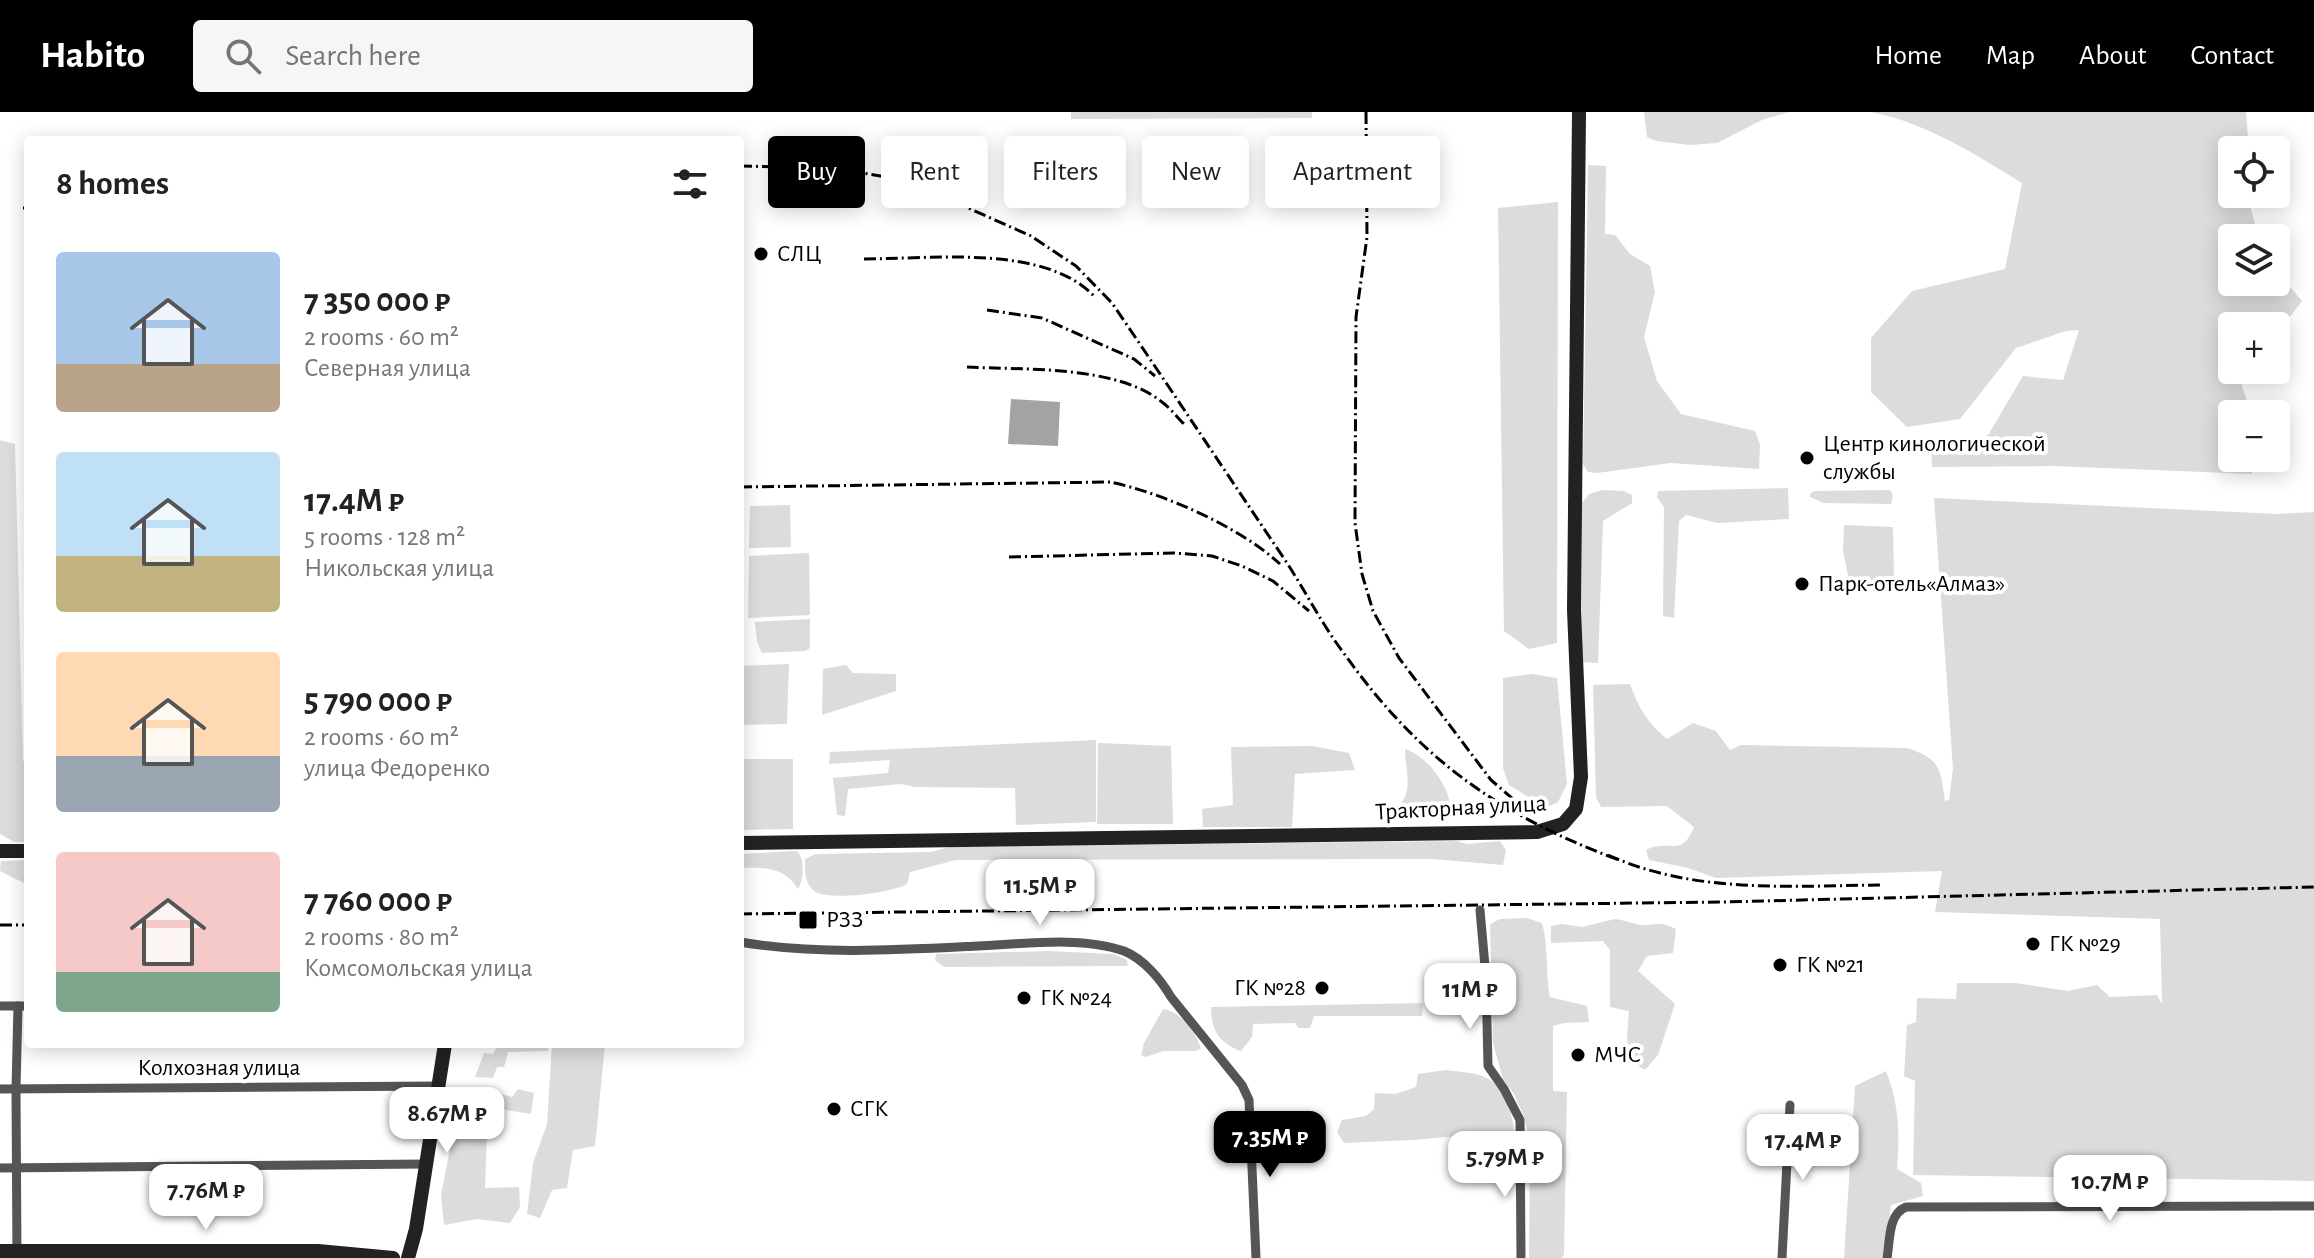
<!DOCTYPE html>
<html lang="en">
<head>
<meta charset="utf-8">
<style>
	:root { --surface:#fff; --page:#f6f6f6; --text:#222; --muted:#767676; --accent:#000 }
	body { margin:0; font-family:"Alegreya Sans",sans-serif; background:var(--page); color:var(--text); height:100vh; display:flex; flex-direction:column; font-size:30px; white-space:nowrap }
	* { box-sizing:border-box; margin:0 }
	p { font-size:26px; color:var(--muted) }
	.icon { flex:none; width:44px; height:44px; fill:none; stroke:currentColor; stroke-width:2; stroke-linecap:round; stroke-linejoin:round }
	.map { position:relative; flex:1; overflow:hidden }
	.panel { position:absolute; left:24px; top:24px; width:720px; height:912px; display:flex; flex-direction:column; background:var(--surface); border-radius:8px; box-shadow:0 4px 20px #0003 }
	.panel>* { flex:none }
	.guide { position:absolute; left:768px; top:24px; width:760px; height:72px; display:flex; gap:16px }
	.buttons { position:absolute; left:2218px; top:24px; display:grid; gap:16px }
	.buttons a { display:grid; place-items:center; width:72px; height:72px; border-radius:8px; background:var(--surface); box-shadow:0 4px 20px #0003; font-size:40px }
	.price { position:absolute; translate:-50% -68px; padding:0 18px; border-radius:16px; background:#fff; color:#222; font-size:26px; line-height:52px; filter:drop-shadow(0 2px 4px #0008) }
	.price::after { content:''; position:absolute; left:50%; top:48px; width:24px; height:18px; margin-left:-12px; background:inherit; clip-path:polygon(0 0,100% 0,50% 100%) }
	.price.selected { background:var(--accent); color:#fff }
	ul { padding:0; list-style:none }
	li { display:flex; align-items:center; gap:24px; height:200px; padding:0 32px }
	li span { display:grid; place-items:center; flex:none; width:224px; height:160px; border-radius:8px; color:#555 }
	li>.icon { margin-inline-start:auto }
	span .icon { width:96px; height:96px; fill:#fffc; stroke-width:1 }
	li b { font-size:34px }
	h2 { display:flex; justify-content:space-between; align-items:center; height:96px; padding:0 32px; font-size:34px }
	.pill { padding:0 28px; border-radius:8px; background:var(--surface); box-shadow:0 4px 20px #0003; font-size:28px; line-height:72px }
	.pill.selected { background:var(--accent); color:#fff }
	header { display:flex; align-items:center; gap:48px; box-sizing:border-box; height:112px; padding:0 40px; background:var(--accent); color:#fff }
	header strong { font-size:38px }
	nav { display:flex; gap:44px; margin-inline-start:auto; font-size:28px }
	.search { width:560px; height:72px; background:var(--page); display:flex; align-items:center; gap:20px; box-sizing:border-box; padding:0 28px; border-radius:8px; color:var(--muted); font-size:30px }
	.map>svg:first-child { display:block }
</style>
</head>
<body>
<header>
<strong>Habito</strong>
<div class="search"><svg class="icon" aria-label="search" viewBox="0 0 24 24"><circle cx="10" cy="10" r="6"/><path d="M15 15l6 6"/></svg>Search here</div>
<nav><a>Home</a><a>Map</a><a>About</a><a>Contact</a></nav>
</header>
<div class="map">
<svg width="2314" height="1146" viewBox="0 0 2314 1146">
	<rect width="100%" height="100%" fill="#fff"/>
	<g fill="#dcdcdc">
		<polygon points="1071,0 1312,0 1312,6 1071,7"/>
		<polygon points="1644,0 1789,0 1762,8 1717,31 1690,33 1656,29 1647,25"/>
		<path d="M 1871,0 L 2246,0 L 2249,38 L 2232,38 L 2232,82 L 2251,82 L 2251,97 L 2259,126 L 2232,126 L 2232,170 L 2276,170 L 2276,158 L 2302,189 L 2290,205 L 2258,200 L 2229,203 L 2232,258 L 2236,258 L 2252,302 L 2232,302 L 2232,346 L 2252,346 L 2252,362 L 2054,354 L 1932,355 L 1931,330 L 1965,331 L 1988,323 L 2023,264 L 2063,268 L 2079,218 L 2066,219 L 2016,236 L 1960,307 L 1907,315 L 1871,280 L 1871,226 L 1912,179 L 2005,157 L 2022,71 C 1977,43 1924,10 1871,0 Z"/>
		<polygon points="1588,53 1606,54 1605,122 1615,123 1630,142 1650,154 1655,180 1644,225 1657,269 1681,302 1755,319 1760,333 1759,357 1671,351 1597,361 1588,360 1583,352"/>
		<polygon points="1558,90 1557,531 1529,537 1504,519 1498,96"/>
		<polygon points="0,328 15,332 23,649 28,649 28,730 14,730 0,722"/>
		<polygon points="1788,376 1789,407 1717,411 1686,403 1679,409 1674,506 1663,504 1664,395 1657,385 1658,379"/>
		<polygon points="1602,378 1624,379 1632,383 1632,391 1603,409 1598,551 1581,550 1582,391 1589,382"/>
		<polygon points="1890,378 1893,383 1891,392 1824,391 1810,385 1810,382 1814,379"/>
		<path d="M 1934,386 L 2278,402 L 2314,400 L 2314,1069 L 1913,1063 L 1915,969 L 1904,964 L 1907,913 L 1916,910 L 1917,886 L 1956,887 L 1957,871 L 2016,871 L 2068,879 L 2097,873 L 2110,885 L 2157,883 L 2162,892 L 2160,807 L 1935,800 L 1942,759 L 1716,766 L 1688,756 L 1649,748 L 1646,738 C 1670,726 1681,747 1694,715 L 1667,694 L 1601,695 L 1596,685 L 1593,573 L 1630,572 C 1638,595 1648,612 1667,627 L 1693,611 L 1716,619 L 1730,638 L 1741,633 L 1907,636 C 1941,647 1940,656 1945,689 L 1949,688 L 1953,657 Z"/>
		<polygon points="790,393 791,435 749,436 750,394"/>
		<polygon points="1844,413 1893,415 1894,468 1849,468 1843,439"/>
		<polygon points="809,441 810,503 748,506 749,444"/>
		<polygon points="810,507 810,536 805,539 762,541 757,530 755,510"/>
		<polygon points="789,552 787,612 740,613 740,554"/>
		<polygon points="846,553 853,561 896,562 896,579 822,603 823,557"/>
		<polygon points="1532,562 1557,566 1567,672 1558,690 1546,696 1509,673 1503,656 1503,566"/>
		<polygon points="1096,628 1096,710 1016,713 1015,676 915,675 901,672 848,677 845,704 837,703 833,666 888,661 890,648 829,652 830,640"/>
		<polygon points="1098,631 1171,634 1173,712 1097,712"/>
		<polygon points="1312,634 1349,641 1355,658 1295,662 1292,715 1203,715 1202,697 1233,693 1231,635"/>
		<path d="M 1405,637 C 1430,645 1454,680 1451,706 L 1399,709 C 1394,696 1405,690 1407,678 C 1409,665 1405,649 1405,637 Z"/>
		<polygon points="740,647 793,647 793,717 740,718"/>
		<path d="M 1457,729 L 1467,732 L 1500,729 L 1506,738 L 1503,753 L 1432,747 L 956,748 L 910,760 L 907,772 C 892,781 825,790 813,778 C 804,770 805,758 805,747 L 816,742 L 931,740 L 950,735 Z"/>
		<path d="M 797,739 C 805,747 804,768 798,777 C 784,755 765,755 740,756 L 740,742 Z"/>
		<polygon points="28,748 28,773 0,759 1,749"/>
		<path d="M 1527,806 L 1542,811 C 1549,836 1545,860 1550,885 L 1587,894 L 1589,910 L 1564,911 L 1553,914 L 1553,979 L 1567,980 L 1564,1142 L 1562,1146 L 1529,1146 L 1530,1029 L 1523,1002 L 1514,982 L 1503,967 L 1493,931 L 1490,812 L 1500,807 Z"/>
		<path d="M 1615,807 C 1624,808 1634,812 1642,813 C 1658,813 1660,809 1676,817 L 1673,841 L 1647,844 L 1638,859 L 1675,892 L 1658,943 L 1645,958 L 1630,949 L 1627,925 L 1629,899 L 1610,895 L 1610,838 L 1603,829 L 1551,831 L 1551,814 L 1562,812 L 1582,815 Z"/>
		<polygon points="1049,839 1113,842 1127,848 1128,854 944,855 935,848 936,842"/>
		<path d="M 1423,891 L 1422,904 L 1314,904 L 1310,916 L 1298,916 L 1295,911 L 1253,912 L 1252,925 L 1241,939 C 1219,931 1211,918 1211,895 Z"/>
		<path d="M 1163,897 C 1180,899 1196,920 1201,937 L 1195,939 L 1163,939 L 1146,945 L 1141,943 L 1144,931 Z"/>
		<polygon points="552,932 605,933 595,1034 573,1038 567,1076 552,1078 540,1106 527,1102 533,1051 547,1012"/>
		<polygon points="515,933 549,934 548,939 508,940 504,955 497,955 493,966 475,965 484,941 493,942 497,934"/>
		<path d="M 1446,958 C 1458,960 1479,960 1490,968 C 1504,978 1513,1002 1514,1019 L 1413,1028 L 1344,1031 L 1337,1020 L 1342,1008 L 1366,1004 L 1374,997 L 1375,981 L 1395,982 L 1416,975 L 1418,962 Z"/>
		<path d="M 1886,959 C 1899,992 1900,1022 1897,1057 L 1921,1071 L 1923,1084 L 1891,1093 L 1887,1127 L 1882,1146 L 1844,1146 L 1855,974 Z"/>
		<polygon points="475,975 512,985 518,977 534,981 531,1002 488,995 485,1076 519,1075 520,1095 510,1111 477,1107 444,1113 441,1083 461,981"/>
	</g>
	<polygon fill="#a3a3a3" points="1011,287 1060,290 1058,334 1008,332"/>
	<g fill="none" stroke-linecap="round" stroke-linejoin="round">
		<g stroke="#555" stroke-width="9">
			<polyline points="1480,798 1486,866 1488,954 1504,977 1520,1008 1521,1146"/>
			<path d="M 740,830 C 818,843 899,838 978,834 C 1022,832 1082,824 1124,839 C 1144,847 1161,868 1171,885 L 1242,973 L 1249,988 L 1256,1146"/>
			<polyline points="0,894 28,894"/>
			<polyline points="0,977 439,974"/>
			<polyline points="0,1056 426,1052"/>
			<polyline points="17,1146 16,977 18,894"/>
			<polyline points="1782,1146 1790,993"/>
			<path d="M 1887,1146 C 1890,1129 1888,1102 1906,1095 L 2314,1094"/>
		</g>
		<g stroke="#222" stroke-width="14">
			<polyline points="740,731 1537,720 1563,712 1576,697 1581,665 1574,498 1579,0"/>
			<polyline points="0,739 28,739"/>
			<polyline points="0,1139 318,1139 393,1146"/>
			<polyline points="408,1146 416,1117 445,932"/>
		</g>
		<g stroke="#000" stroke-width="3" stroke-dasharray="12 4 2 4" stroke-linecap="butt">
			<polyline points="1366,0 1367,125 1356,205 1355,411 1362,462 1373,499 1399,546 1491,668 1527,699"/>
			<path d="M 740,54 L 832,56 L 905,68 L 1031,124 L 1076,154 L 1112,191 C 1170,276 1227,362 1285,448 C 1305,478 1321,511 1343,540 C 1418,646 1498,703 1619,748"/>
			<polyline points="23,96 28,96"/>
			<path d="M 864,147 C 932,147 1044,132 1094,184"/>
			<polyline points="987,198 1042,206 1134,247 1155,264"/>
			<path d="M 967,255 C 1024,258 1116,253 1162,290 C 1170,296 1177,305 1184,312"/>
			<path d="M 740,375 L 1110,370 C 1163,381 1240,415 1280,452"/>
			<polyline points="1009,445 1174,441 1212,444 1242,454 1273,469 1309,499"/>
			<path d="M 1608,743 C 1694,782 1790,774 1881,773"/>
			<polyline points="740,802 1724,790 2314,775"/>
			<polyline points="0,813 28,813"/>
		</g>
	</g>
	<g fill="#000" stroke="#fff" stroke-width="3">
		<circle cx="761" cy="142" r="8"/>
		<circle cx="1807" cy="346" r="8"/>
		<circle cx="1802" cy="472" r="8"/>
		<rect x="798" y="798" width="20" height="20" rx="4"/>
		<circle cx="2033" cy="832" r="8"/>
		<circle cx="1780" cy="853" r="8"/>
		<circle cx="1322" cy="876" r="8"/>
		<circle cx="1024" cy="886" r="8"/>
		<circle cx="1578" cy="943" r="8"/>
		<circle cx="834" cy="997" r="8"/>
	</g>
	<g text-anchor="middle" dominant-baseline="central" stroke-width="8" stroke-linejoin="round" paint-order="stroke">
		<g font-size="24" fill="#000" stroke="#fff" text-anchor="start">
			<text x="777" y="142">СЛЦ</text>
			<text x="1823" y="332">Центр кинологической<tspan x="1823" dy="28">службы</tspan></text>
			<text x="1818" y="472">Парк-отель«Алмаз»</text>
			<text x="826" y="808">РЗЗ</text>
			<text x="2049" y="832">ГК №29</text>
			<text x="1796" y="853">ГК №21</text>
			<text x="1306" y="876" text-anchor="end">ГК №28</text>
			<text x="1040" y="886">ГК №24</text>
			<text x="1594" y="943">МЧС</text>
			<text x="850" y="997">СГК</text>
		</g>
		<g font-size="24" fill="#000" stroke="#fff">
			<text transform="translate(1461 696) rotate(-3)">Тракторная улица</text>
			<text x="219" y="956">Колхозная улица</text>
		</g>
	</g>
</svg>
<div class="buttons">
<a><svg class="icon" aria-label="locate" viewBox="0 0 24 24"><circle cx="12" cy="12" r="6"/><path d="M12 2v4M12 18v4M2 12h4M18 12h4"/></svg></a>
<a><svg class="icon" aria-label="layers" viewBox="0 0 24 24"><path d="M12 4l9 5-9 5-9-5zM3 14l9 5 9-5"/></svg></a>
<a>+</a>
<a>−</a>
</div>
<b class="price" style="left:1040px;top:815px">11.5M ₽</b>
<b class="price" style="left:1470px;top:919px">11M ₽</b>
<b class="price" style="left:447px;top:1043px">8.67M ₽</b>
<b class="price selected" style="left:1270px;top:1067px">7.35M ₽</b>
<b class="price" style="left:1803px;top:1070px">17.4M ₽</b>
<b class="price" style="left:1505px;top:1087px">5.79M ₽</b>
<b class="price" style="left:2110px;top:1111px">10.7M ₽</b>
<b class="price" style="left:206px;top:1120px">7.76M ₽</b>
<div class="guide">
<a class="pill selected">Buy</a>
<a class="pill">Rent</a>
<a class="pill">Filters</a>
<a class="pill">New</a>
<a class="pill">Apartment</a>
</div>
<section class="panel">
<h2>8 homes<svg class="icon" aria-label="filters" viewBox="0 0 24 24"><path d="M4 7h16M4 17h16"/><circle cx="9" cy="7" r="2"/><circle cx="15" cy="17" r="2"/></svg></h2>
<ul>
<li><span style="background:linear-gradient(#a9c7e8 70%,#b9a48a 0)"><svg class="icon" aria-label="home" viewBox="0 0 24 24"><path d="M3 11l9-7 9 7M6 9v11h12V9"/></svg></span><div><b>7 350 000 ₽</b><p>2 rooms · 60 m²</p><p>Северная улица</p></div></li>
<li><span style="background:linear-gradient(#bfe0f5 65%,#c2b280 0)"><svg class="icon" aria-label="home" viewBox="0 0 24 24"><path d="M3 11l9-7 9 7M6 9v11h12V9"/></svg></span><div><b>17.4M ₽</b><p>5 rooms · 128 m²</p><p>Никольская улица</p></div></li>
<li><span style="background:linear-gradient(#ffd9b3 65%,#9aa5b1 0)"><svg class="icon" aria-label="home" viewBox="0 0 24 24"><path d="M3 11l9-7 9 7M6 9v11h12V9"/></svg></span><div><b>5 790 000 ₽</b><p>2 rooms · 60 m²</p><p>улица Федоренко</p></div></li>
<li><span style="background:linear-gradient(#f6c9c9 75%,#7fa58c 0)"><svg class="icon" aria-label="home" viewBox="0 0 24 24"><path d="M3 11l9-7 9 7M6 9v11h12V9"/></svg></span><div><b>7 760 000 ₽</b><p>2 rooms · 80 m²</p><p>Комсомольская улица</p></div></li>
</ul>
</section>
</div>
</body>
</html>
